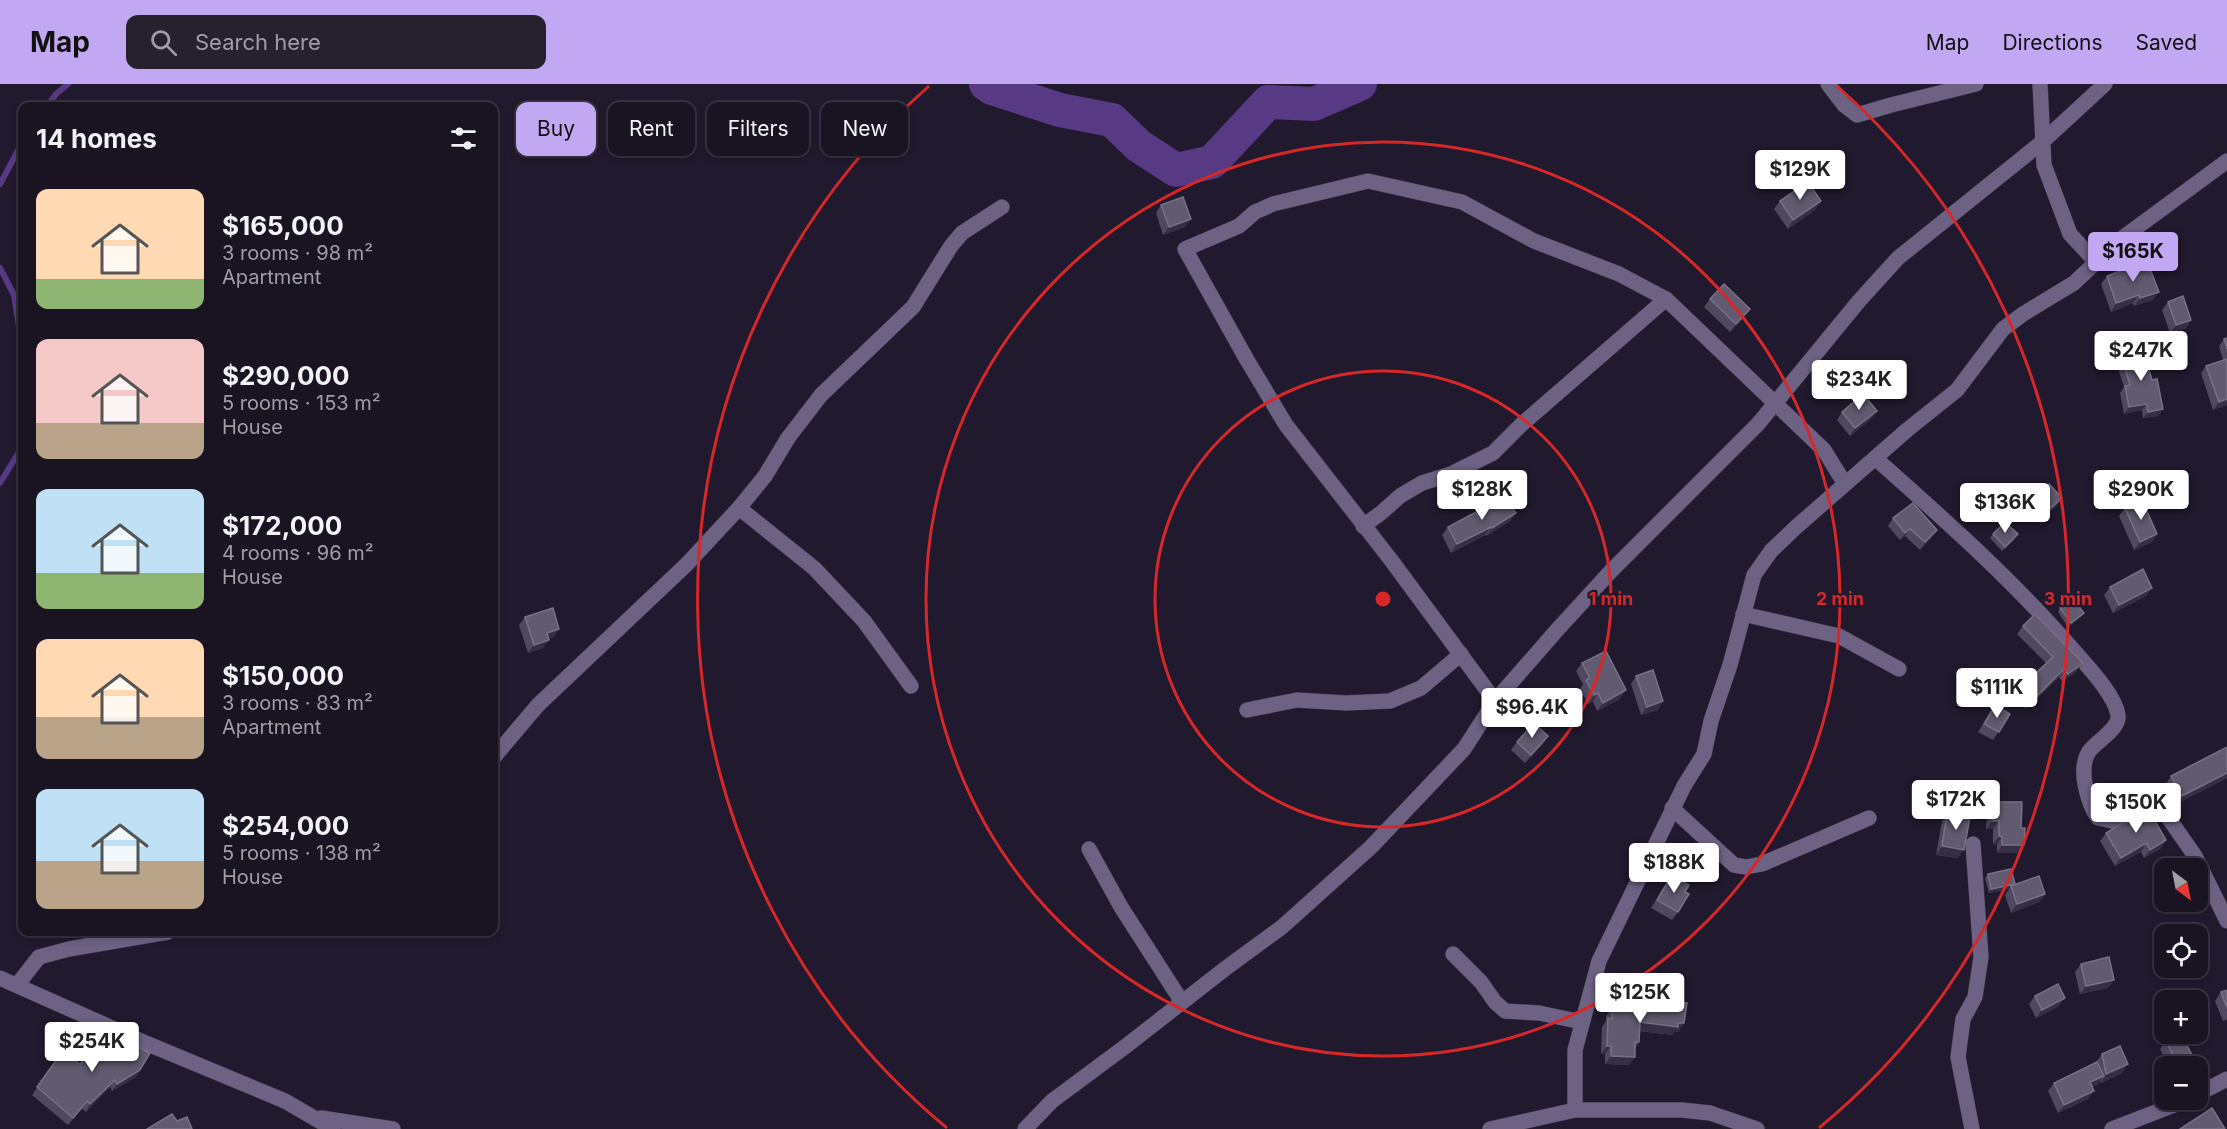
<!DOCTYPE html>
<html lang="en">
<head>
<meta charset="utf-8">
<style>
	:root { --surface:#191322; --page:#26202f; --text:#f1f3f6; --muted:#9f9ea5; --line:#373240; --accent:#c2a7f2 }
	body { margin:0; font-family:Inter,sans-serif; background:var(--page); color:var(--text); height:100vh; display:flex; flex-direction:column; font-size:22px; white-space:nowrap }
	* { box-sizing:border-box; margin:0 }
	p { font-size:20px; color:var(--muted) }
	.icon { flex:none; width:33px; height:33px; fill:none; stroke:currentColor; stroke-width:2; stroke-linecap:round; stroke-linejoin:round }
	.map { position:relative; flex:1; overflow:hidden }
	.side { position:absolute; left:18px; top:18px; width:480px; height:834px; display:flex; flex-direction:column; background:var(--surface); border-radius:12px; box-shadow:0 3px 9px #0003,0 0 0 2px var(--line) }
	.side>* { flex:none }
	.top-card { position:absolute; left:516px; top:18px; width:570px; height:54px; display:flex; gap:12px }
	.needle { width:39px; rotate:148deg }
	.controls { position:absolute; left:2154px; top:774px; display:grid; gap:12px }
	.controls a { display:grid; place-items:center; width:54px; height:54px; border-radius:12px; background:var(--surface); box-shadow:0 3px 9px #0003,0 0 0 2px var(--line); font-size:30px }
	.price { position:absolute; translate:-50% -51px; padding:0 14px; border-radius:6px; background:#fff; color:#222; font-size:20px; line-height:39px; filter:drop-shadow(0 2px 3px #0008) }
	.price::after { content:''; position:absolute; left:50%; top:36px; width:18px; height:14px; margin-left:-9px; background:inherit; clip-path:polygon(0 0,100% 0,50% 100%) }
	.price.on { background:var(--accent); color:#111 }
	ul { padding:0; list-style:none }
	li { display:flex; align-items:center; gap:18px; height:150px; padding:0 18px }
	li span { display:grid; place-items:center; flex:none; width:168px; height:120px; border-radius:12px; color:#555 }
	li>.icon { margin-inline-start:auto }
	span .icon { width:72px; height:72px; fill:#fffc; stroke-width:1 }
	li b { font-size:26px }
	h2 { display:flex; justify-content:space-between; align-items:center; height:72px; padding:0 18px; font-size:26px }
	.pill { padding:0 21px; border-radius:12px; background:var(--surface); box-shadow:0 3px 9px #0003,0 0 0 2px var(--line); font-size:21px; line-height:54px }
	.pill.on { background:var(--accent); color:#111 }
	header { display:flex; align-items:center; gap:36px; box-sizing:border-box; height:84px; padding:0 30px; background:var(--accent); color:#111 }
	header strong { font-size:28px }
	nav { display:flex; gap:33px; margin-inline-start:auto; font-size:21px }
	.search { width:420px; height:54px; background:var(--page); display:flex; align-items:center; gap:15px; box-sizing:border-box; padding:0 21px; border-radius:12px; color:var(--muted); font-size:22px }
	.map>svg:first-child { display:block }
</style>
</head>
<body>
<header>
<strong>Map</strong>
<div class="search"><svg class="icon" aria-label="search" viewBox="0 0 24 24"><circle cx="10" cy="10" r="6"/><path d="M15 15l6 6"/></svg>Search here</div>
<nav><a>Map</a><a>Directions</a><a>Saved</a></nav>
</header>
<div class="map">
<svg width="2227" height="1045" viewBox="0 0 2227 1045">
	<rect width="100%" height="100%" fill="#21192e"/>
	<g fill="none" stroke-linecap="round" stroke-linejoin="round">
		<g stroke="#583984" stroke-width="6">
			<polyline points="47,22 56,10 68,0"/>
			<polyline points="0,100 22,59"/>
			<polyline points="0,184 14,211 22,262"/>
			<polyline points="0,399 19,368 22,327"/>
		</g>
		<polyline stroke="#583984" stroke-width="34" points="986,0 992,4 1060,26 1112,36 1139,62 1176,86 1212,78 1268,18 1314,20 1360,0"/>
		<defs>
			<g id="minor">
				<polyline points="1828,0 1844,21 1857,31 1891,21 1976,0"/>
				<polyline points="2040,0 2044,81 2070,150 2096,178"/>
				<path d="M 1875,374 C 1945,436 2014,497 2075,568 C 2088,583 2115,611 2118,631 C 2120,646 2094,658 2088,669 C 2078,687 2088,719 2098,734 L 2112,737 L 2147,724 L 2165,729 L 2195,772 L 2227,837"/>
				<polyline points="739,424 814,484 864,537 911,602"/>
				<polyline points="1363,442 1381,429 1400,412 1422,399 1451,390 1493,369 1522,340 1666,215"/>
				<polyline points="1743,530 1839,552 1899,585"/>
				<polyline points="1495,617 1391,476 1286,341 1247,276 1185,165 1239,142 1255,128 1273,120 1368,97 1462,118 1534,157 1619,190 1666,215 1824,366 1845,400"/>
				<polyline points="1247,626 1297,616 1346,619 1390,617 1421,604 1461,570"/>
				<polyline points="494,673 538,621 687,480 739,424 765,392 788,354 821,311 913,223 951,162 962,149 1002,123"/>
				<polyline points="1672,724 1734,781 1746,783 1762,780 1869,734"/>
				<polyline points="1089,765 1121,823 1182,918"/>
				<polyline points="1453,870 1481,898 1495,918 1505,927 1539,929 1582,938"/>
				<polyline points="0,894 148,960 285,1017 333,1045"/>
				<polyline points="17,901 39,873 69,865 168,848"/>
				<polyline points="2198,1010 2227,995"/>
				<polyline points="1575,1026 1575,966 1599,877 1684,702 1704,670 1711,637 1730,581 1754,491 1771,467 1795,444 1907,346 1957,306 2003,245 2023,230 2074,199 2121,155 2227,77"/>
				<polyline points="321,1034 393,1045"/>
				<polyline points="1025,1045 1052,1017 1126,962 1226,884 1282,843 1371,763 1464,665 1495,617 1557,546 1611,487 1758,340 1859,217 1898,174 2041,59 2105,0"/>
				<polyline points="1490,1045 1575,1026 1682,1026 1710,1029 1757,1045"/>
				<polyline points="1972,1045 1958,973 1963,935 1975,913 1981,873 1973,760"/>
				<polyline points="2112,1045 2187,1016"/>
			</g>
		</defs>
		<use href="#minor" stroke="#3e374b" stroke-width="16"/>
		<use href="#minor" stroke="#6e6284" stroke-width="15"/>
	</g>
	<g fill="#504860">
		<polygon points="1780,117 1816,125 1788,145 1774,125"/>
		<polygon points="1161,121 1185,143 1163,151 1156,129"/>
		<polygon points="2107,192 2153,216 2134,222 2133,219 2111,228 2101,200"/>
		<polygon points="1710,215 1744,233 1730,248 1704,223"/>
		<polygon points="2168,218 2191,236 2186,244 2170,249 2162,226"/>
		<polygon points="2227,254 2227,321 2213,326 2201,289 2206,282 2223,276 2219,262 2224,255"/>
		<polygon points="2121,271 2152,296 2163,325 2158,332 2143,334 2142,326 2124,330 2120,309 2124,303 2116,278"/>
		<polygon points="1842,328 1871,335 1850,352 1837,336"/>
		<polygon points="2062,414 2056,422 2038,439 2025,424 2031,416"/>
		<polygon points="2125,424 2157,450 2152,458 2134,466 2119,432"/>
		<polygon points="1516,429 1510,437 1486,452 1485,451 1451,469 1442,451 1448,443 1477,431"/>
		<polygon points="1893,434 1932,453 1920,466 1905,452 1900,456 1888,442"/>
		<polygon points="1993,450 2015,455 2002,467 1990,454"/>
		<polygon points="2110,503 2152,504 2146,512 2113,529 2104,511"/>
		<polygon points="2060,524 2081,533 2068,543 2058,528"/>
		<polygon points="525,533 554,553 548,555 543,564 528,569 519,541"/>
		<polygon points="2023,542 2077,587 2062,598 2059,593 2026,625 2014,613 2020,604 2046,579 2017,550"/>
		<polygon points="1582,579 1620,615 1597,627 1593,617 1588,620 1580,605 1583,600 1576,587"/>
		<polygon points="1636,592 1658,626 1641,631 1631,600"/>
		<polygon points="1995,621 2010,630 1993,656 1978,648"/>
		<polygon points="1548,652 1543,660 1525,679 1511,666 1517,658"/>
		<polygon points="2227,663 2227,694 2176,720 2166,700 2171,692"/>
		<polygon points="1992,718 2019,769 1997,769 1997,761 1993,760 1993,745 1986,745 1987,726"/>
		<polygon points="1947,729 1958,774 1936,771 1942,737"/>
		<polygon points="2106,749 2166,756 2160,765 2144,774 2141,768 2115,782 2100,757"/>
		<polygon points="1988,790 2015,800 2014,801 2045,810 2039,818 2011,829 2005,811 2009,805 1989,809 1985,794"/>
		<polygon points="1671,792 1685,808 1678,828 1672,836 1651,824"/>
		<polygon points="2081,880 2114,896 2108,904 2080,910 2075,888"/>
		<polygon points="2227,906 2227,935 2223,937 2215,917 2221,908"/>
		<polygon points="2035,912 2059,922 2036,934 2029,920"/>
		<polygon points="1657,915 1684,939 1678,948 1675,947 1672,951 1639,947 1639,958 1635,964 1635,973 1629,981 1605,980 1605,970 1601,970 1602,943 1606,937 1606,932 1612,924 1651,925"/>
		<polygon points="2164,929 2164,949 2163,949 2157,935 2160,931"/>
		<polygon points="106,946 136,993 112,1007 110,1003 86,1028 82,1025 68,1041 32,1011 62,968 80,980 93,967"/>
		<polygon points="2166,957 2187,982 2168,982 2160,965"/>
		<polygon points="2102,970 2122,989 2101,999 2100,996 2098,1000 2092,1003 2088,1015 2058,1029 2048,1007 2054,999 2096,978"/>
	</g>
	<g fill="#362e45">
		<polygon points="1821,117 1816,125 1788,145 1793,136"/>
		<polygon points="1191,135 1185,143 1163,151 1169,143"/>
		<polygon points="2159,208 2153,216 2134,222 2140,214"/>
		<polygon points="2139,211 2133,219 2111,228 2116,219"/>
		<polygon points="1750,225 1744,233 1730,248 1736,240"/>
		<polygon points="2191,236 2186,244 2170,249 2176,241"/>
		<polygon points="2227,315 2227,321 2213,326 2219,318"/>
		<polygon points="2147,320 2142,326 2124,330 2129,323"/>
		<polygon points="2163,325 2158,332 2143,334 2148,328"/>
		<polygon points="1877,327 1871,335 1850,352 1855,344"/>
		<polygon points="2062,414 2056,422 2038,439 2044,430"/>
		<polygon points="1516,429 1510,437 1486,452 1492,444"/>
		<polygon points="1491,443 1485,451 1451,469 1457,460"/>
		<polygon points="1910,445 1905,452 1900,456 1905,449"/>
		<polygon points="1937,446 1932,453 1920,466 1925,458"/>
		<polygon points="2157,450 2152,458 2134,466 2140,458"/>
		<polygon points="2152,504 2146,512 2113,529 2119,521"/>
		<polygon points="2084,529 2081,533 2068,543 2071,539"/>
		<polygon points="559,545 554,553 541,558 547,549"/>
		<polygon points="549,556 543,564 528,569 534,561"/>
		<polygon points="2083,579 2077,587 2062,598 2068,590"/>
		<polygon points="2064,585 2059,593 2026,625 2032,617"/>
		<polygon points="1626,606 1620,615 1597,627 1603,619"/>
		<polygon points="1598,609 1593,617 1588,620 1594,611"/>
		<polygon points="1663,617 1658,626 1641,631 1647,623"/>
		<polygon points="1548,652 1543,660 1525,679 1531,671"/>
		<polygon points="2227,689 2227,694 2176,720 2182,712"/>
		<polygon points="1992,737 1999,737 1993,745 1986,745"/>
		<polygon points="1999,752 2002,753 1997,761 1993,760"/>
		<polygon points="2166,756 2160,765 2144,774 2150,766"/>
		<polygon points="2146,759 2141,768 2115,782 2121,774"/>
		<polygon points="2002,761 2024,761 2019,769 1997,769"/>
		<polygon points="1942,762 1964,766 1958,774 1936,771"/>
		<polygon points="2015,800 2012,804 2011,802 2009,805 1989,809 1991,805"/>
		<polygon points="2045,810 2039,818 2011,829 2017,820"/>
		<polygon points="2114,896 2108,904 2080,910 2086,902"/>
		<polygon points="2065,914 2059,922 2036,934 2042,926"/>
		<polygon points="1640,938 1678,939 1684,939 1678,948 1675,947 1672,951 1634,946"/>
		<polygon points="1607,962 1611,962 1605,970 1601,970"/>
		<polygon points="1611,972 1635,973 1629,981 1605,980"/>
		<polygon points="2193,973 2187,982 2177,982 2178,981"/>
		<polygon points="2128,980 2122,989 2101,999 2106,990"/>
		<polygon points="140,986 136,993 112,1007 117,1000"/>
		<polygon points="2104,992 2098,1000 2084,1006 2090,998"/>
		<polygon points="115,996 110,1003 86,1028 90,1020"/>
		<polygon points="2094,1007 2088,1015 2058,1029 2064,1021"/>
		<polygon points="87,1017 82,1025 68,1041 73,1034"/>
	</g>
	<g fill="#615a70" stroke="#787186" stroke-width="1.5">
		<polygon points="1808,98 1821,117 1793,136 1780,117"/>
		<polygon points="1183,113 1191,135 1169,143 1161,121"/>
		<polygon points="2147,177 2159,208 2140,214 2139,211 2116,219 2107,192"/>
		<polygon points="1724,200 1750,225 1736,240 1710,215"/>
		<polygon points="2183,212 2191,236 2176,241 2168,218"/>
		<polygon points="2227,254 2227,265 2224,255"/>
		<polygon points="2143,265 2152,296 2157,295 2163,325 2148,328 2147,320 2129,323 2125,302 2130,301 2121,271"/>
		<polygon points="2227,275 2227,315 2219,318 2206,282"/>
		<polygon points="1863,310 1877,327 1855,344 1842,328"/>
		<polygon points="2049,400 2062,414 2044,430 2031,416"/>
		<polygon points="1505,413 1516,429 1492,444 1491,443 1457,460 1448,443 1476,428 1477,431"/>
		<polygon points="2142,416 2157,450 2140,458 2125,424"/>
		<polygon points="1913,419 1937,446 1925,458 1910,445 1905,449 1893,434"/>
		<polygon points="2005,438 2018,450 2005,463 1993,450"/>
		<polygon points="2143,485 2152,504 2119,521 2110,503"/>
		<polygon points="2073,515 2084,529 2071,539 2060,524"/>
		<polygon points="553,524 559,545 547,549 549,556 534,561 525,533"/>
		<polygon points="2035,530 2083,579 2068,590 2064,585 2032,617 2020,604 2053,573 2023,542"/>
		<polygon points="1606,567 1626,606 1603,619 1598,609 1594,611 1586,596 1590,594 1582,579"/>
		<polygon points="1653,586 1663,617 1647,623 1636,592"/>
		<polygon points="1995,621 2010,630 1999,648 1984,640"/>
		<polygon points="1534,639 1548,652 1531,671 1517,658"/>
		<polygon points="2227,663 2227,689 2182,712 2171,692"/>
		<polygon points="1992,718 2022,718 2021,744 2025,744 2024,761 2002,761 2002,753 1999,752 1999,737 1992,737"/>
		<polygon points="2149,727 2166,756 2150,766 2146,759 2121,774 2106,749 2131,734"/>
		<polygon points="1947,729 1970,733 1964,766 1942,762"/>
		<polygon points="2011,785 2015,800 1991,805 1988,790"/>
		<polygon points="1671,792 1689,801 1685,808 1689,810 1678,828 1657,816"/>
		<polygon points="2039,792 2045,810 2017,820 2011,802"/>
		<polygon points="2109,873 2114,896 2086,902 2081,880"/>
		<polygon points="2058,900 2065,914 2042,926 2035,912"/>
		<polygon points="2227,906 2227,924 2221,908"/>
		<polygon points="1657,915 1687,919 1684,939 1678,939 1678,943 1640,938 1639,958 1635,958 1635,973 1611,972 1611,962 1607,962 1608,934 1612,935 1612,924 1656,925"/>
		<polygon points="2164,929 2164,941 2160,931"/>
		<polygon points="106,946 150,969 140,986 117,1000 115,996 90,1020 87,1017 73,1034 37,1003 62,968 80,980 95,965"/>
		<polygon points="2180,950 2181,950 2193,973 2178,981 2166,957"/>
		<polygon points="2120,962 2128,980 2106,990 2102,970"/>
		<polygon points="2097,978 2104,992 2090,998 2094,1007 2064,1021 2054,999"/>
		<polygon points="2212,1024 2225,1045 2180,1045"/>
		<polygon points="172,1030 177,1037 187,1033 192,1045 147,1045"/>
	</g>
	<g fill="none" stroke="#d62828" stroke-width="3">
		<circle cx="1383" cy="515" r="228"/>
		<circle cx="1383" cy="515" r="457"/>
		<path d="M947 1044A685 685 0 0 1 929 2M1837 2A685 685 0 0 1 1819 1044"/>
	</g>
	<circle cx="1383" cy="515" r="9" fill="#d62828" stroke="#21192e" stroke-width="3"/>
	<g font-size="18" text-anchor="middle" font-weight="bold" fill="#d62828" stroke="#21192e" stroke-width="4.5" stroke-linejoin="round" paint-order="stroke">
		<text x="1611" y="521">1 min</text>
		<text x="1840" y="521">2 min</text>
		<text x="2068" y="521">3 min</text>
	</g>
</svg>
<div class="controls">
<a><svg class="needle" viewBox="-14 -14 28 28"><path d="M0-13l5 13h-10z" fill="#e53935"/><path d="M0 13l5-13h-10z" fill="#9f9ea5"/></svg></a>
<a><svg class="icon" aria-label="locate" viewBox="0 0 24 24"><circle cx="12" cy="12" r="6"/><path d="M12 2v4M12 18v4M2 12h4M18 12h4"/></svg></a>
<a>+</a>
<a>−</a>
</div>
<b class="price" style="left:1800px;top:117px">$129K</b>
<b class="price on" style="left:2133px;top:199px">$165K</b>
<b class="price" style="left:2141px;top:298px">$247K</b>
<b class="price" style="left:1859px;top:327px">$234K</b>
<b class="price" style="left:1482px;top:437px">$128K</b>
<b class="price" style="left:2141px;top:437px">$290K</b>
<b class="price" style="left:2005px;top:450px">$136K</b>
<b class="price" style="left:1997px;top:635px">$111K</b>
<b class="price" style="left:1532px;top:655px">$96.4K</b>
<b class="price" style="left:1956px;top:747px">$172K</b>
<b class="price" style="left:2136px;top:750px">$150K</b>
<b class="price" style="left:1674px;top:810px">$188K</b>
<b class="price" style="left:1640px;top:940px">$125K</b>
<b class="price" style="left:92px;top:989px">$254K</b>
<div class="top-card">
<a class="pill on">Buy</a>
<a class="pill">Rent</a>
<a class="pill">Filters</a>
<a class="pill">New</a>
</div>
<section class="side">
<h2>14 homes<svg class="icon" aria-label="filters" viewBox="0 0 24 24"><path d="M4 7h16M4 17h16"/><circle cx="9" cy="7" r="2"/><circle cx="15" cy="17" r="2"/></svg></h2>
<ul>
<li><span style="background:linear-gradient(#ffd9b3 75%,#8fb573 0)"><svg class="icon" aria-label="home" viewBox="0 0 24 24"><path d="M3 11l9-7 9 7M6 9v11h12V9"/></svg></span><div><b>$165,000</b><p>3 rooms · 98 m²</p><p>Apartment</p></div></li>
<li><span style="background:linear-gradient(#f6c9c9 70%,#b9a48a 0)"><svg class="icon" aria-label="home" viewBox="0 0 24 24"><path d="M3 11l9-7 9 7M6 9v11h12V9"/></svg></span><div><b>$290,000</b><p>5 rooms · 153 m²</p><p>House</p></div></li>
<li><span style="background:linear-gradient(#bfe0f5 70%,#8fb573 0)"><svg class="icon" aria-label="home" viewBox="0 0 24 24"><path d="M3 11l9-7 9 7M6 9v11h12V9"/></svg></span><div><b>$172,000</b><p>4 rooms · 96 m²</p><p>House</p></div></li>
<li><span style="background:linear-gradient(#ffd9b3 65%,#b9a48a 0)"><svg class="icon" aria-label="home" viewBox="0 0 24 24"><path d="M3 11l9-7 9 7M6 9v11h12V9"/></svg></span><div><b>$150,000</b><p>3 rooms · 83 m²</p><p>Apartment</p></div></li>
<li><span style="background:linear-gradient(#bfe0f5 60%,#b9a48a 0)"><svg class="icon" aria-label="home" viewBox="0 0 24 24"><path d="M3 11l9-7 9 7M6 9v11h12V9"/></svg></span><div><b>$254,000</b><p>5 rooms · 138 m²</p><p>House</p></div></li>
</ul>
</section>
</div>
</body>
</html>
